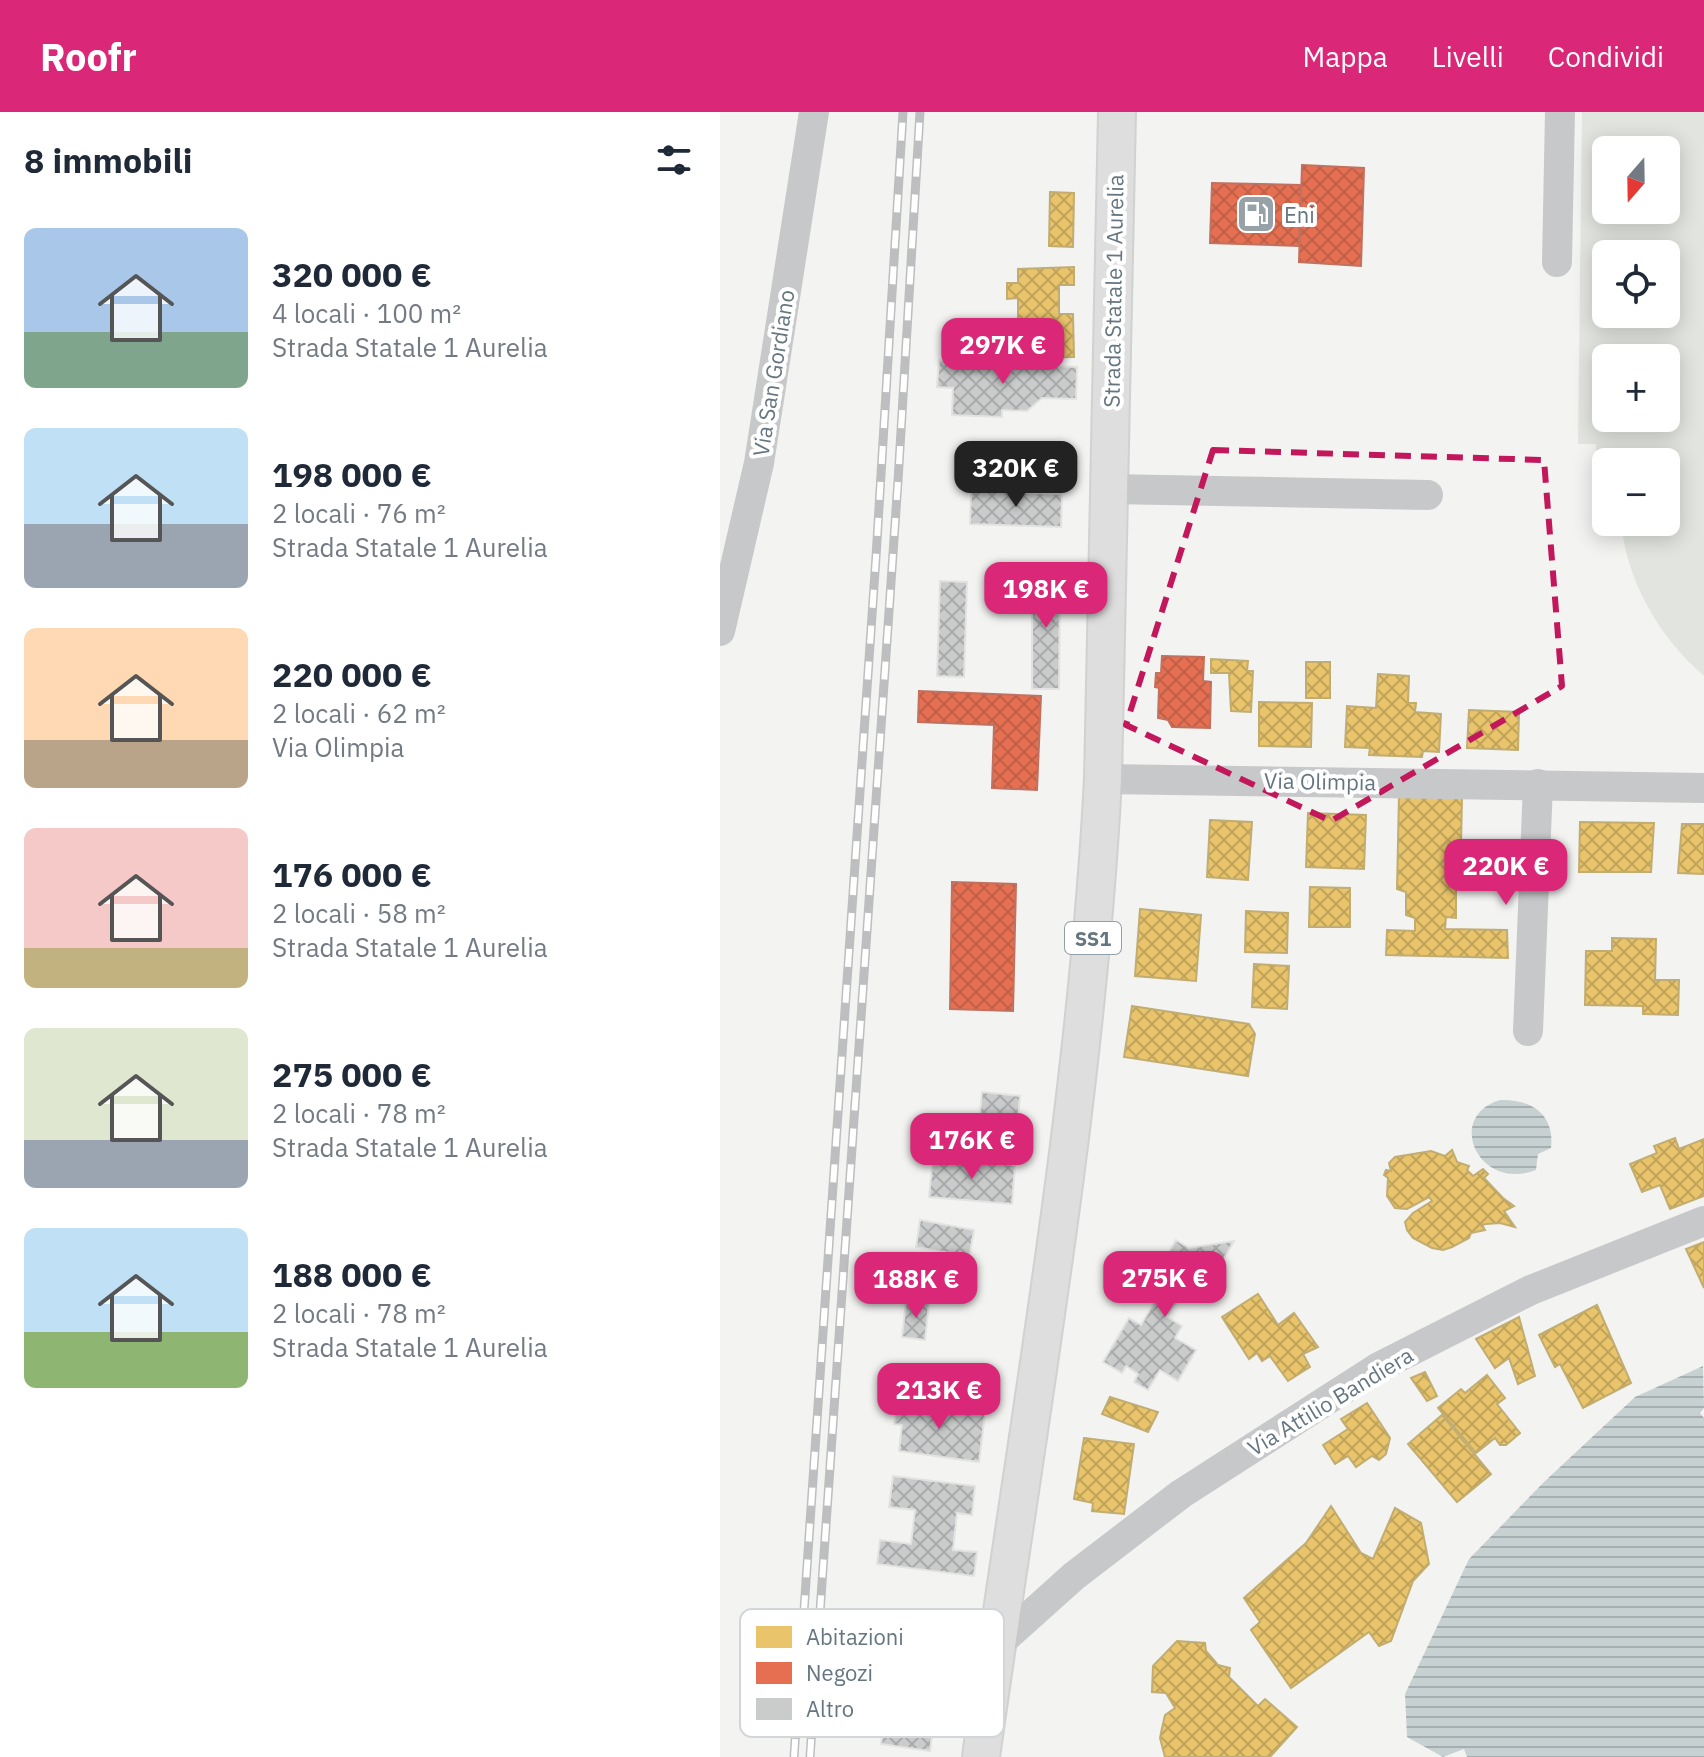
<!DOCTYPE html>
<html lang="it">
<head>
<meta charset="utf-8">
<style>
	:root { --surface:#fff; --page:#f2f2f3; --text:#1f2937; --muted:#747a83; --accent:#db2777 }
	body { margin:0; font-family:"IBM Plex Sans",sans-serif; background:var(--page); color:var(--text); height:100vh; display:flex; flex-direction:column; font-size:30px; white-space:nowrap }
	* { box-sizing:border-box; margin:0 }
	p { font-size:26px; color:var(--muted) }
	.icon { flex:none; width:44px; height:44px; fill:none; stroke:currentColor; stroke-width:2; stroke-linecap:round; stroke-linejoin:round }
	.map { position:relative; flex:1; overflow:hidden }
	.side { display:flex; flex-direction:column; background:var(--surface); width:720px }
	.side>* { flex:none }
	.needle { width:52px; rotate:200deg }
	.controls { position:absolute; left:872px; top:24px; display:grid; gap:16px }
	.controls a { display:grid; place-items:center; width:88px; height:88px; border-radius:12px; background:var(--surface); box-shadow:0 4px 20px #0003; font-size:40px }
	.price { position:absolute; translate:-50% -68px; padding:0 18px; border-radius:16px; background:var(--accent); color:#fff; font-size:26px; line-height:52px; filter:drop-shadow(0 2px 4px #0008) }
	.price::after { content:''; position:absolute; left:50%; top:48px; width:24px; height:18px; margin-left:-12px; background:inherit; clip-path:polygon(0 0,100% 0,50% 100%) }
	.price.on { background:#222; color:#fff }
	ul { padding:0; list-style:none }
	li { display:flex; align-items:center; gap:24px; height:200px; padding:0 24px }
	li span { display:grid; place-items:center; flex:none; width:224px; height:160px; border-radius:12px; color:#555 }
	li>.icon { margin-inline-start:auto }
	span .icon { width:96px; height:96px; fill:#fffc; stroke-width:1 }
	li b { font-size:34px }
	h2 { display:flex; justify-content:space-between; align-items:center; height:96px; padding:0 24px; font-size:34px }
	header { display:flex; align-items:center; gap:48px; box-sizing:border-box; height:112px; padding:0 40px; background:var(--accent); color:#fff }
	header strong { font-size:38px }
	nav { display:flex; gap:44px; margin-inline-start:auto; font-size:28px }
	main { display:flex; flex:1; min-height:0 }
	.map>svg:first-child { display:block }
</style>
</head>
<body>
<header>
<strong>Roofr</strong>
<nav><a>Mappa</a><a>Livelli</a><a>Condividi</a></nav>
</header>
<main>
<section class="side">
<h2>8 immobili<svg class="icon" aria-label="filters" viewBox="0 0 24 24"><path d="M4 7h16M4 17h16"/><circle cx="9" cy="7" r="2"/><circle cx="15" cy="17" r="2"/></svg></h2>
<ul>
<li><span style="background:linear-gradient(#a9c7e8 65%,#7fa58c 0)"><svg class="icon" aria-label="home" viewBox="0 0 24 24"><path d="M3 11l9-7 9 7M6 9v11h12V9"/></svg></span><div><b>320 000 €</b><p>4 locali · 100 m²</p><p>Strada Statale 1 Aurelia</p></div></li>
<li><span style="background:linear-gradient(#bfe0f5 60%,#9aa5b1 0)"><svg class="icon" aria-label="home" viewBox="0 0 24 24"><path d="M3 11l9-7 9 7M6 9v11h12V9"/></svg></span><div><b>198 000 €</b><p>2 locali · 76 m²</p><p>Strada Statale 1 Aurelia</p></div></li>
<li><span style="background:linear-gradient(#ffd9b3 70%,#b9a48a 0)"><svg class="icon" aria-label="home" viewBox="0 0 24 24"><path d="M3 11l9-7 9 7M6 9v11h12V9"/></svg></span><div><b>220 000 €</b><p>2 locali · 62 m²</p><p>Via Olimpia</p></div></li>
<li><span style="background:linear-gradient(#f6c9c9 75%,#c2b280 0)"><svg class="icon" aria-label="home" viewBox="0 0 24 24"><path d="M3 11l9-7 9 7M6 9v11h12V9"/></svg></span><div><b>176 000 €</b><p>2 locali · 58 m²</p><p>Strada Statale 1 Aurelia</p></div></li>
<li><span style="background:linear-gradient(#dfe7d0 70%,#9aa5b1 0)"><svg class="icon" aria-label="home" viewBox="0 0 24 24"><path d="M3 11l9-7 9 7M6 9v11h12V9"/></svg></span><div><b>275 000 €</b><p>2 locali · 78 m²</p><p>Strada Statale 1 Aurelia</p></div></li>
<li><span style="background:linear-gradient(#bfe0f5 65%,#8fb573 0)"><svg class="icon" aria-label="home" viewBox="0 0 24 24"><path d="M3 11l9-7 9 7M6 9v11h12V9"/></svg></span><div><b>188 000 €</b><p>2 locali · 78 m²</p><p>Strada Statale 1 Aurelia</p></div></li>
</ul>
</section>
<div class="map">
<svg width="984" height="1645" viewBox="0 0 984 1645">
	<defs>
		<pattern id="water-rules" width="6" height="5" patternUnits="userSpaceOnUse" patternTransform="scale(2)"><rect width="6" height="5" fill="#c7d1d2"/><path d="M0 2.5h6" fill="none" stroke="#a5aeb0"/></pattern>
		<pattern id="homes-cross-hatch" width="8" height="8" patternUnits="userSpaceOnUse" patternTransform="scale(2)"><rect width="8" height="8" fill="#e9c46a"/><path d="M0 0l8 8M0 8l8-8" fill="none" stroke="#c0a45c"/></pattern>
		<pattern id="shops-cross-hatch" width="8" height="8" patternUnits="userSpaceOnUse" patternTransform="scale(2)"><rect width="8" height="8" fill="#e76f51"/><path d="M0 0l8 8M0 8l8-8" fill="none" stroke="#bf6048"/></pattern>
		<pattern id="building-cross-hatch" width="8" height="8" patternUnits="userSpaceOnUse" patternTransform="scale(2)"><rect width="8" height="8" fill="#cacccc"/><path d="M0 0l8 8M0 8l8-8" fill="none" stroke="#a8aaab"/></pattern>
	</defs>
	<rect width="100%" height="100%" fill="#f3f3f1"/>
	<path fill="#e2e5df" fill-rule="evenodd" d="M 862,0 L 984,0 L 984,564 C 939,525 907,470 901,410 L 946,410 L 946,350 L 895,350 L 894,337 L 890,336 L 889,350 L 886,350 L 886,400 L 876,398 L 876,332 L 858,332 ZM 886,38 L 946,38 L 946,98 L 886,98 ZM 886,142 L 946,142 L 946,202 L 886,202 ZM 886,246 L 946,246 L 946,306 L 886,306 Z"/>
	<g fill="url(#water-rules)">
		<path d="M 780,988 C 811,987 835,1002 831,1036 L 818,1042 L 816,1058 C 759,1080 724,1005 780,988 Z"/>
		<polygon points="983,1254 984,1296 980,1301 984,1306 984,1645 747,1645 744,1637 723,1645 687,1625 685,1582 749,1447 824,1370 915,1285"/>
	</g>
	<g fill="url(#homes-cross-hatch)" stroke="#c1ad71" stroke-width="2">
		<polygon points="330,80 354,81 353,135 329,134"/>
		<polygon points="354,155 354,173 339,173 339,202 353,202 354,245 309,246 309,221 298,221 298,186 287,187 287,171 298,171 298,157"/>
		<polygon points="491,547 528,549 527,559 533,559 531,600 511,599 509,561 491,561"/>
		<rect x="586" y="550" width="24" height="36"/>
		<polygon points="658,562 689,564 688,591 696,591 695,600 721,602 719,640 703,639 702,645 649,643 650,636 625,635 627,594 656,596"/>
		<polygon points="539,590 592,591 591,635 539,634"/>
		<polygon points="749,598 799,600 798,638 747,636"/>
		<polygon points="679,683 742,686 741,732 728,732 727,770 736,770 736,806 726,805 725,817 787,818 788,846 666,843 667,818 695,819 695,806 686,803 686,780 677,777"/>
		<polygon points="588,701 646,703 644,757 586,755"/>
		<polygon points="490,708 532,710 528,768 487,765"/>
		<polygon points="860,710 934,711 931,760 859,760"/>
		<polygon points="962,712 984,712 984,762 958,761"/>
		<polygon points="590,775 630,776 630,815 589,815"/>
		<polygon points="420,797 481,803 476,869 415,864"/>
		<polygon points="526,799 568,801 567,841 525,840"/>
		<polygon points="892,826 936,827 935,868 959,868 958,903 923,902 923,894 865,893 866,839 892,839"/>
		<polygon points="534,852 569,854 567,897 532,895"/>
		<polygon points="412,894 529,912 535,922 528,964 404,945"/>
		<polygon points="955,1026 959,1037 984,1027 984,1084 950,1097 940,1073 922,1080 910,1052 937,1041 934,1034"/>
		<polygon points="732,1038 737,1050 749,1054 747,1058 753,1064 763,1057 768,1062 764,1066 783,1086 794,1094 784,1099 795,1115 780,1111 766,1112 762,1113 765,1118 751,1121 749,1126 732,1135 723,1138 712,1136 693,1126 687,1118 685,1110 693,1101 712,1089 709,1085 687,1097 675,1096 667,1084 668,1066 664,1063 666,1058 671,1059 669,1051 675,1045 711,1039 725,1044"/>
		<polygon points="984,1130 984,1176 966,1137"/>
		<polygon points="538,1182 558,1213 574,1201 598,1235 583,1242 590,1255 568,1269 550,1244 542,1249 537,1241 529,1247 502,1205"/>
		<polygon points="877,1193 911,1271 863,1296 840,1252 835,1255 819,1223"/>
		<polygon points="799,1205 815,1264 798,1272 789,1246 775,1256 756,1227"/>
		<polygon points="705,1260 717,1284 707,1289 691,1266"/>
		<polygon points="767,1263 785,1286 777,1292 800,1321 786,1333 780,1333 775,1326 756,1341 718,1296 741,1277 745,1281"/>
		<polygon points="390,1285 438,1300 428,1320 382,1302"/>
		<polygon points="647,1291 670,1326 666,1342 659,1348 652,1344 636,1355 628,1344 615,1352 603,1333 628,1317 621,1307"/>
		<polygon points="722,1303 771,1362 737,1390 688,1332"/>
		<polygon points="364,1326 414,1332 404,1402 372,1399 373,1391 354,1387"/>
		<polygon points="611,1394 641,1441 653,1447 675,1396 701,1411 709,1452 693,1469 671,1529 659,1534 649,1520 571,1576 531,1518 540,1510 524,1486 586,1431"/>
		<polygon points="457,1529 485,1531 486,1539 498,1553 510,1556 509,1565 538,1594 545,1587 577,1615 550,1645 445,1645 440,1626 442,1616 445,1603 455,1596 446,1581 432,1580 433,1554"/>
	</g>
	<g fill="url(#shops-cross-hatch)" stroke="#c0715f" stroke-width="2">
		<polygon points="582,53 644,56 641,154 579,150"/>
		<polygon points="492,71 581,73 579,134 490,131"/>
		<polygon points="442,544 484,545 483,569 491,570 490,616 452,615 448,608 438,606 439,576 435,575 436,561 441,561"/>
		<polygon points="199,579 321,584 317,678 272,676 274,613 198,610"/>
		<polygon points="232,770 296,772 293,899 230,897"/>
	</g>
	<g fill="url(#building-cross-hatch)" stroke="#e2e2e1" stroke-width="2">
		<polygon points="219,248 357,255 356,287 322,286 307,299 282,298 282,305 232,303 233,276 217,275"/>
		<polygon points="251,379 342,382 341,415 250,412"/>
		<polygon points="312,460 340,460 339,577 312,577"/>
		<polygon points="220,469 247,470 244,565 217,564"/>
		<polygon points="262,980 300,984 295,1035 257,1032"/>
		<polygon points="213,1045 295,1053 292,1092 209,1085"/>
		<polygon points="200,1108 254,1118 247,1158 234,1156 236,1142 196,1135"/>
		<polygon points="456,1128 469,1136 514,1129 496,1160 485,1153 465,1187 460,1184 447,1205 462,1214 455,1226 476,1238 458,1269 440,1258 428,1278 414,1270 418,1262 406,1254 402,1261 383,1250 409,1206 421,1213 452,1160 441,1154"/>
		<polygon points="186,1189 209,1191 205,1228 182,1225"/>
		<polygon points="179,1282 195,1284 194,1292 265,1302 259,1350 179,1339 182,1313 174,1312"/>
		<polygon points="173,1364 255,1374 252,1403 237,1401 233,1438 257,1440 254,1464 157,1452 160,1428 191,1432 195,1398 169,1395"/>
		<polygon points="168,1575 217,1581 210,1639 161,1632"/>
	</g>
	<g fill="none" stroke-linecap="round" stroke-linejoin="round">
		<defs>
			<path id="major" d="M 261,1645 C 306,1320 366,995 383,667 L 397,0"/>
		</defs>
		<use href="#major" stroke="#d0d1d1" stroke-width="40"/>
		<g stroke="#c7c8c9" stroke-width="30">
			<polyline points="837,150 840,0"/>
			<polyline points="389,377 708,383"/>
			<polyline points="0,519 39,351 94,0"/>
			<polyline points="383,667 984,676"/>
			<polyline points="808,919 818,672"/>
			<polyline points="276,1534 354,1464 461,1382 657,1256 811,1178 984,1109"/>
		</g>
		<use href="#major" stroke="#dddedd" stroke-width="36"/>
		<defs>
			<g id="rail">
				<polyline points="74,1645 156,445 183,0"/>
				<polyline points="90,1645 178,369 200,0"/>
			</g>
		</defs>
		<use href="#rail" stroke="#bdbebf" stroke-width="9"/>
		<use href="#rail" stroke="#fff" stroke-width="6" stroke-dasharray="18" stroke-linecap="butt"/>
	</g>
	<path fill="none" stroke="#c2185b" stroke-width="6" stroke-dasharray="16 10" stroke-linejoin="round" d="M 493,338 L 824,348 L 842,574 L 611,709 L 406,613 Z"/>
	<defs>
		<symbol id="fuel-square" viewBox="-11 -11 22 22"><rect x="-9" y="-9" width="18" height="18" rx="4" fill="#97a2a8" stroke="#fff"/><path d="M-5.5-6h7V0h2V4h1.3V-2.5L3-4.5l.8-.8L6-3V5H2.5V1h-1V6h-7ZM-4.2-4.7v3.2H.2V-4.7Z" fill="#fff"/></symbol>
	</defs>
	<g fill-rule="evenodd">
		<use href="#fuel-square" x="514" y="80" width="44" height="44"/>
	</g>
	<g text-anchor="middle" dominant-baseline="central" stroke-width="8" stroke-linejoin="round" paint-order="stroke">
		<rect fill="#fff" stroke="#939fa6" stroke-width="2" x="345" y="810" width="56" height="32" rx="6"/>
		<g font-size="20" font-weight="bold" fill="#657680">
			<text x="373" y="826">SS1</text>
		</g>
		<g font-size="22" fill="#657680" stroke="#fff" text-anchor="start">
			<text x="564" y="102">Eni</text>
		</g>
		<g font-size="22" fill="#657680" stroke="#fff">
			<text transform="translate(393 179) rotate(-89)">Strada Statale 1 Aurelia</text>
			<text transform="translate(53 261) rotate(-81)">Via San Gordiano</text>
			<text transform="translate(600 669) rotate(1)">Via Olimpia</text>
			<text transform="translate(610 1289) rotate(-31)">Via Attilio Bandiera</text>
		</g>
	</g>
	<rect x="20" y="1497" width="264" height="128" rx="12" fill="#fff" stroke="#d1d6d9" stroke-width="2"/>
	<rect x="36" y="1514" width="36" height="22" fill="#e9c46a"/>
	<rect x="36" y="1550" width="36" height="22" fill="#e76f51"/>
	<rect x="36" y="1586" width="36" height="22" fill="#cacccc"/>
	<g font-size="22" fill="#657680">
		<text x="86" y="1533">Abitazioni</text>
		<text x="86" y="1569">Negozi</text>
		<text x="86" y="1605">Altro</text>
	</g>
</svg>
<div class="controls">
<a><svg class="needle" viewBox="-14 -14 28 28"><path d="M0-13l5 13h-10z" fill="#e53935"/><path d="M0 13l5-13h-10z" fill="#747a83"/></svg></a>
<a><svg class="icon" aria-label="locate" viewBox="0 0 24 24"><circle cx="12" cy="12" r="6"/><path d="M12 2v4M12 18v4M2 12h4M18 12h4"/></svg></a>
<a>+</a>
<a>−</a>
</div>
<b class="price" style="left:283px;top:274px">297K €</b>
<b class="price on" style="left:296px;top:397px">320K €</b>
<b class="price" style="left:326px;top:518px">198K €</b>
<b class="price" style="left:786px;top:795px">220K €</b>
<b class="price" style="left:252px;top:1069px">176K €</b>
<b class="price" style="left:445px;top:1207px">275K €</b>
<b class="price" style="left:196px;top:1208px">188K €</b>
<b class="price" style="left:219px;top:1319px">213K €</b>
</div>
</main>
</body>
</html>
